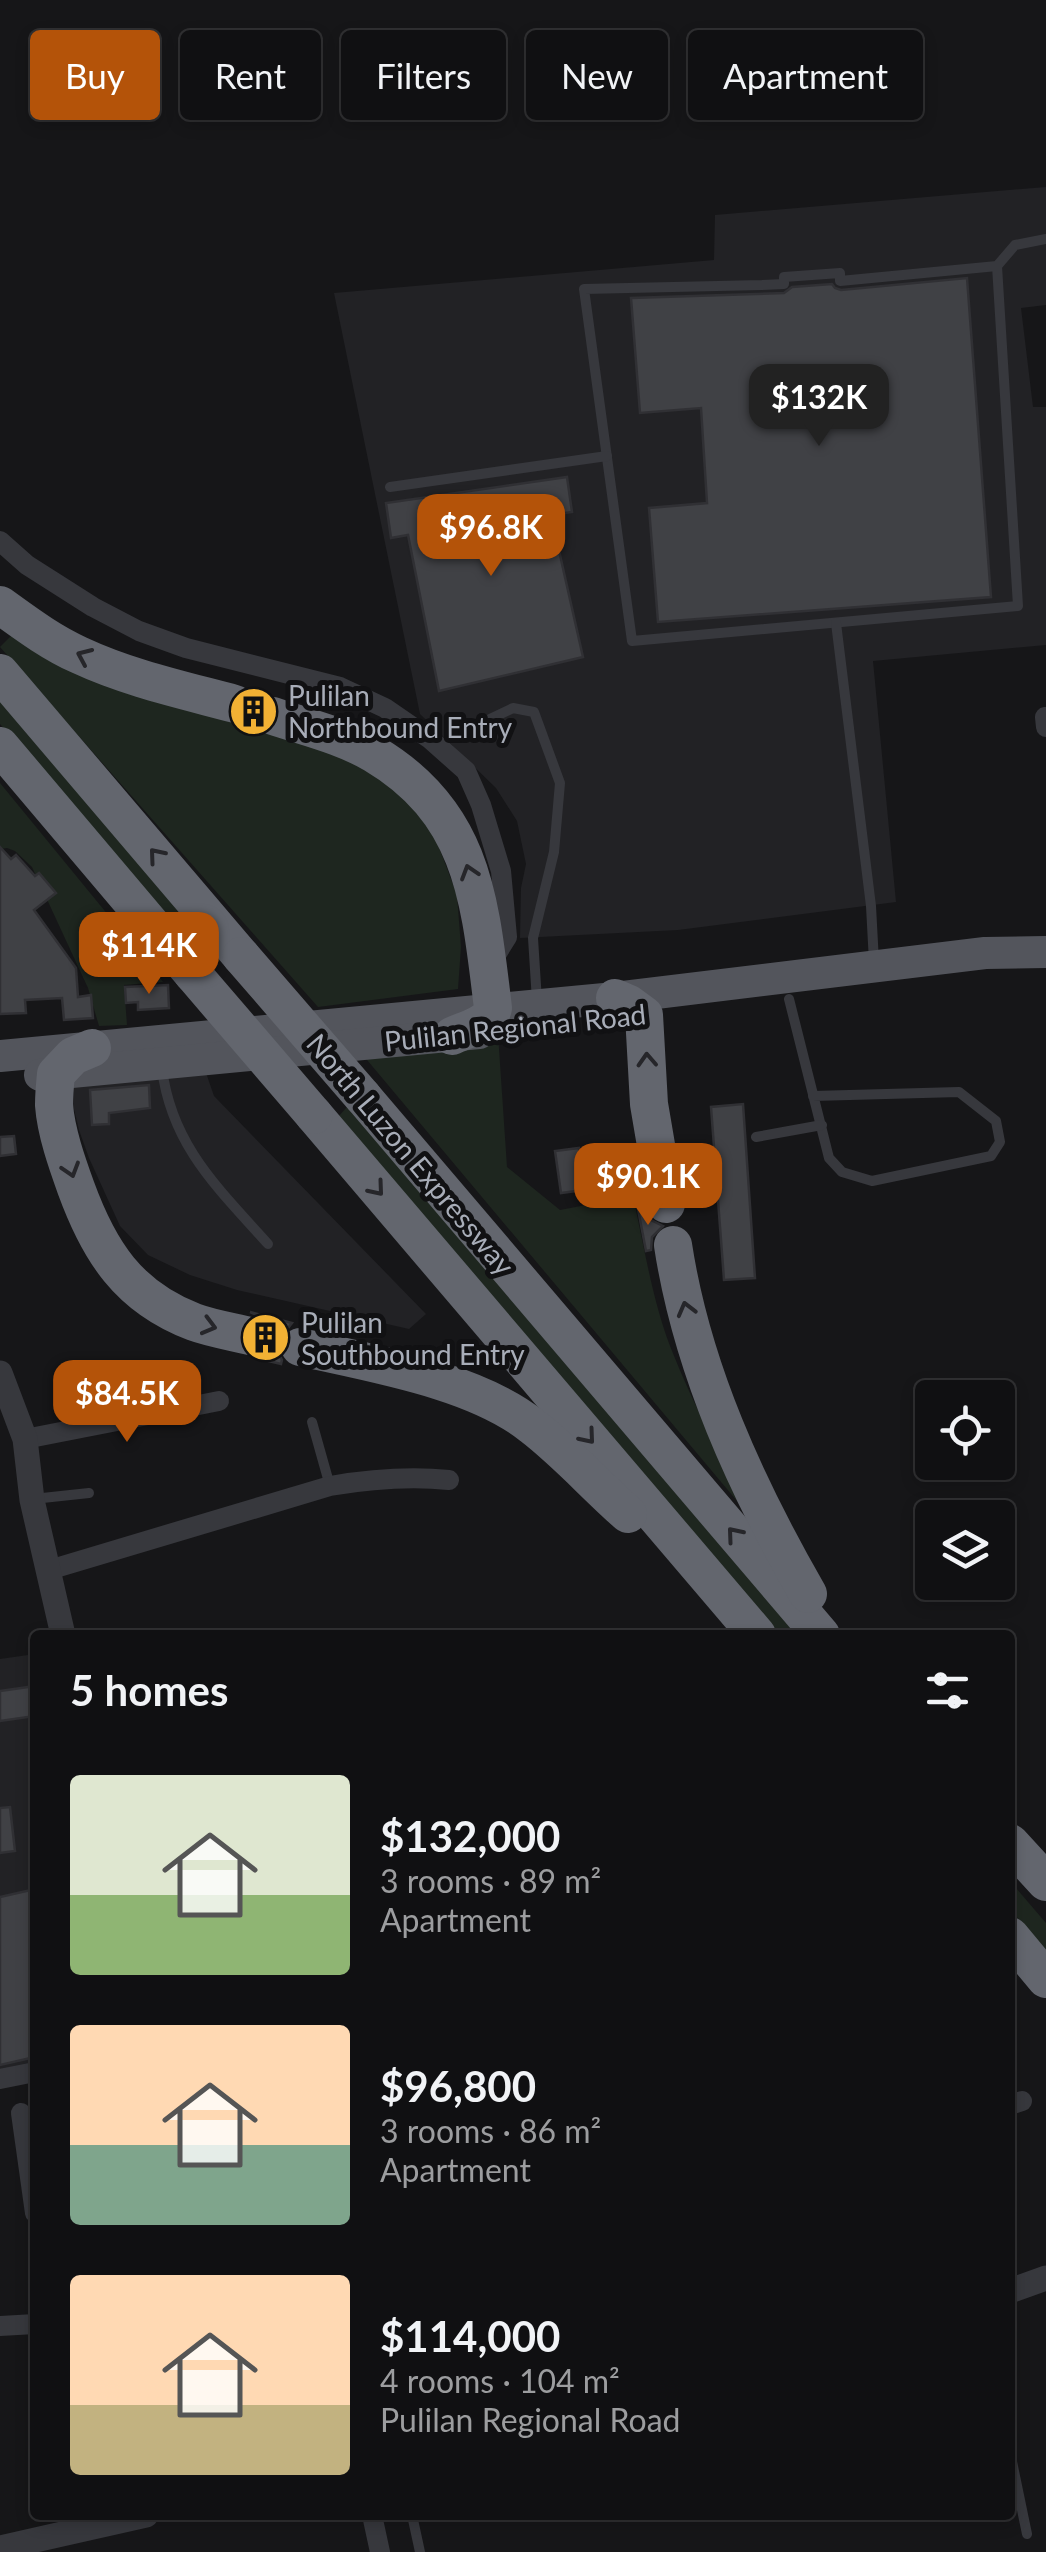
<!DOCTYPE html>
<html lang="en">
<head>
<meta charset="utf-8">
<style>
	:root { --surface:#101012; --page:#1e1e20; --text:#f1f3f6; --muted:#9c9d9f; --line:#303032; --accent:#b45309 }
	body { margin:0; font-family:Lato,sans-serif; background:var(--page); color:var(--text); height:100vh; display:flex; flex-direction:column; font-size:38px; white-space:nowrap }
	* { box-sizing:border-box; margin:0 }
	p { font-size:32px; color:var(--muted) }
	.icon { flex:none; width:55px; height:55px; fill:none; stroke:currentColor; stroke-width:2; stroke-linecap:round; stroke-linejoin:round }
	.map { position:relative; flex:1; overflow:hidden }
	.panel { position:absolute; left:30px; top:1630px; width:985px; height:890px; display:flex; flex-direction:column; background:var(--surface); border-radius:10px; box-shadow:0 5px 15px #0003,0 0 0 2px var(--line) }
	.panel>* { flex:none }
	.top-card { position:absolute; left:30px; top:30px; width:988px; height:90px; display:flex; gap:20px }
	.buttons { position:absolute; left:915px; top:1380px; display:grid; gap:20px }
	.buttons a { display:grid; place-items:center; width:100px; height:100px; border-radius:10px; background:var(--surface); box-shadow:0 5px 15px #0003,0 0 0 2px var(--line); font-size:50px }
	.price { position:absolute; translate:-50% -85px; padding:0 22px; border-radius:20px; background:var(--accent); color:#fff; font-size:32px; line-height:65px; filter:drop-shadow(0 2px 5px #0008) }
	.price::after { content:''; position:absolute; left:50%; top:60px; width:30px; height:22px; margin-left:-15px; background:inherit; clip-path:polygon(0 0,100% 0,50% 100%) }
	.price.selected { background:#222; color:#fff }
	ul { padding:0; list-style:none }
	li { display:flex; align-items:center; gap:30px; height:250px; padding:0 40px }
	li span { display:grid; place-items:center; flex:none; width:280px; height:200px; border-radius:10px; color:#555 }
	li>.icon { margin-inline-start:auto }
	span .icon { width:120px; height:120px; fill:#fffc; stroke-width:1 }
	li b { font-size:42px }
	h2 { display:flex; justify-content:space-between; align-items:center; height:120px; padding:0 40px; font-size:42px }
	.tag { padding:0 35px; border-radius:10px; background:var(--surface); box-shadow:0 5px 15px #0003,0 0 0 2px var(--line); font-size:35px; line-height:90px }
	.tag.selected { background:var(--accent); color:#fff }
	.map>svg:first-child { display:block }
</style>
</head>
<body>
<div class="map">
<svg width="1046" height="2552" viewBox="0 0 1046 2552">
	<rect width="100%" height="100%" fill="#161618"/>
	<g fill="#222225">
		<polygon points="1046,187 1046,305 1021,308 1033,407 1046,407 1046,645 873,661 896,902 678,930 520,938 521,888 526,864 517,821 496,788 420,714 334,293 714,260 715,215"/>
		<polygon points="204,1067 214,1096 426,1314 409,1329 237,1290 190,1275 148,1255 120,1226 89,1158 79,1130 68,1084"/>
		<polygon points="35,1654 35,2064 0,2072 0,1659"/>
	</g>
	<g fill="#1e261f">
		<polygon points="16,631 86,667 316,738 410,797 434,834 457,895 461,947 458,989 318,1007 0,647"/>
		<polygon points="0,697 222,959 211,968 0,724"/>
		<polygon points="0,783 163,982 124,985 127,1025 99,1026 88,988 32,867 15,851 7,848 0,849"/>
		<path d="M 498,1034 L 507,1167 L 560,1210 L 633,1196 C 644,1246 652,1298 670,1346 C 694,1408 727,1467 758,1526 L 357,1048 Z"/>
		<polygon points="347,1107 801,1635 777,1635 337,1118"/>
		<polygon points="1010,1881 1046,1923 1046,1951 1010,1909"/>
	</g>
	<g fill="#404145" stroke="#303034" stroke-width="2.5">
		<polygon points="967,278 991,597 658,622 649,508 707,503 701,408 640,413 631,298 784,293 792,287 832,284 835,288 841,290"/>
		<polygon points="567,477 572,512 551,515 583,657 439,691 408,535 391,538 386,503"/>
		<polygon points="0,847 11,859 16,855 35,876 39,873 56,893 34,910 76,968 78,997 91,995 93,1018 64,1020 62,998 25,1000 26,1013 0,1014"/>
		<polygon points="168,985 169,1008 138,1010 138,1002 126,1003 125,987"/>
		<polygon points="149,1085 150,1108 109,1113 109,1124 92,1125 90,1090"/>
		<polygon points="743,1104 755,1278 724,1280 711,1107"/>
		<polygon points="14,1136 16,1154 0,1156 0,1137"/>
		<polygon points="579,1148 584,1190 561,1193 555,1151"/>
		<polygon points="644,1208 649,1219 663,1226 652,1237 651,1250 646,1251 638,1209"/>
		<polygon points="250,1312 292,1323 278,1341 278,1353 282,1360 281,1364 260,1359 271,1352 276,1341 276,1332 269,1320"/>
		<polygon points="35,1686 35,1716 0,1721 0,1691"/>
		<polygon points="10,1807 15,1851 0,1853 0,1808"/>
		<polygon points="35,1889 35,2057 0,2065 0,1897"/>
	</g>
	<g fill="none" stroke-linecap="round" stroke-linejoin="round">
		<g stroke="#37383d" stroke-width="10">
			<polyline points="997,266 840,281 840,273 784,277 784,284 762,285 584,289 632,641 1018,606 997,266 1015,245 1046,239"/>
			<polyline points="390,487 607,456"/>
			<polyline points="836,623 871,906 874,962"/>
			<polyline points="490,719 513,708 534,712 560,783 554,852 533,938 537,1001"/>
			<polyline points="789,999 829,1158 842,1172 872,1181 991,1156 1000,1142 996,1121 959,1092 813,1096"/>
			<path d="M 162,1069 C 172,1146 218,1188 268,1244"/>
			<polyline points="756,1137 822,1125"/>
			<polyline points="312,1422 330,1486"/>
			<polyline points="33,1499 89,1493"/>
			<polyline points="1010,2452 1027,2534"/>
			<polyline points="412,2515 420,2552"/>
		</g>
		<g stroke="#37383d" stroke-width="20">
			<polyline points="0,541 27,565 93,607 139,631 186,648 340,687 385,708 430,739 466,771 481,805 501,871 507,937 489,966"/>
			<polyline points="1045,717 1046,727"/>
			<polyline points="25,1439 219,1401"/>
			<path d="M 49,1570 L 330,1486 C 371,1479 408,1476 449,1480"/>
			<polyline points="0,2079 35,2072"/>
			<polyline points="1010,2105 1022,2101"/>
			<polyline points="21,2113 35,2213"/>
			<polyline points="0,2326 35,2324"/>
			<polyline points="372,2515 380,2552"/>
		</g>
		<g stroke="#37383d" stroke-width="25">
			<polyline points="0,1373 25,1439 32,1500 63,1635"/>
			<polyline points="1010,2291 1046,2278"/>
			<polyline points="0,2548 146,2515"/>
		</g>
		<g stroke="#53555c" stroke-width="32">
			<polyline points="0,1056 615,998 985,953 1046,952"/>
			<polyline points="40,1075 479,1033"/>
		</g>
		<g stroke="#63666e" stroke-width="38">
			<path d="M 0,605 C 25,623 50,642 79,655 C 128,678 183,690 235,704"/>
			<polyline points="0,673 241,956"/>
			<path d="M 273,716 C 306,727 344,736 374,754 C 475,814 480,903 493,1008 C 489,1025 467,1029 452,1036"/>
			<polyline points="0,746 193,974"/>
			<polyline points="615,998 629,1004 644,1015 649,1104 666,1204"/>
			<path d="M 92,1048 L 73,1056 L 56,1074 C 55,1084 54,1095 54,1105 C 56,1132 67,1163 76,1188 C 99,1251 128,1297 194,1322 C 213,1329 235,1332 254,1337"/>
			<polyline points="363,1097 821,1635"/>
			<polyline points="314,1115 757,1635"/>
			<path d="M 673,1245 C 692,1369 746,1486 808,1594"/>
			<path d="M 300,1347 C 370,1363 475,1380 532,1426 C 566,1452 595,1485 628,1514"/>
			<polyline points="1010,1843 1046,1882"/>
			<polyline points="1010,1936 1046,1979"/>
		</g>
		<g stroke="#63666e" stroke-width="38">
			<polyline points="241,956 363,1097"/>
			<polyline points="193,974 314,1115"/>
		</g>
	</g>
	<defs><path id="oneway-chevron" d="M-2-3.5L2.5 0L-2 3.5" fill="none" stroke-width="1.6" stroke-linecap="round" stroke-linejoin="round" transform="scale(2.5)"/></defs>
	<g stroke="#26262a">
		<use href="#oneway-chevron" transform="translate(84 656) rotate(-156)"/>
		<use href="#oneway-chevron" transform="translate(156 855) rotate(-130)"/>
		<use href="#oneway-chevron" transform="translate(469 872) rotate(-107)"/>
		<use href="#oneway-chevron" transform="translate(647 1060) rotate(-93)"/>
		<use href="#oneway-chevron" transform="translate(71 1170) rotate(73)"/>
		<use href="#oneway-chevron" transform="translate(377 1189) rotate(50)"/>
		<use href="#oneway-chevron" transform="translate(686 1309) rotate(-105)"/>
		<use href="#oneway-chevron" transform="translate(209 1326) rotate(15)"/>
		<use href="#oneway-chevron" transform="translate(588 1437) rotate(50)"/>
		<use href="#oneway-chevron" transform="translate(734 1534) rotate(-130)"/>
	</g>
	<defs>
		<symbol id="building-disc" viewBox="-11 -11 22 22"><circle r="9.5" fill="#f2b134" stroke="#111113"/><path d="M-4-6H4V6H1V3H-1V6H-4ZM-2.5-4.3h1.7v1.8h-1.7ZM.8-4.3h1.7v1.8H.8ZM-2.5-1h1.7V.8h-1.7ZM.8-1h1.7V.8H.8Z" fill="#111"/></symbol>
	</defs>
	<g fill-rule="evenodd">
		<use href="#building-disc" x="226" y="684" width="55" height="55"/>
		<use href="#building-disc" x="238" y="1310" width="55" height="55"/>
	</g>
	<g text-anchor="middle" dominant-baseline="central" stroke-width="10" stroke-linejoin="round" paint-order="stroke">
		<g font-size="28" fill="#a8adb8" stroke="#111113" text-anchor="start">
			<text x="288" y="695">Pulilan<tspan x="288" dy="32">Northbound Entry</tspan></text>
			<text x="301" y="1322">Pulilan<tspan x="301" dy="32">Southbound Entry</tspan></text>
		</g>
		<g font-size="28" fill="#a8adb8" stroke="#111113">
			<text transform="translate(515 1027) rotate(-6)">Pulilan Regional Road</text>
			<text transform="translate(411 1154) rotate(50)">North Luzon Expressway</text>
		</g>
	</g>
</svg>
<div class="buttons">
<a><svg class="icon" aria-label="locate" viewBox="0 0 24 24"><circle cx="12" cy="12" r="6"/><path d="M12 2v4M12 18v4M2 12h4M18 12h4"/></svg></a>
<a><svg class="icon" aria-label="layers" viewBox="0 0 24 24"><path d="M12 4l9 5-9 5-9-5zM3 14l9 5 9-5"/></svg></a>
</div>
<b class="price selected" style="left:819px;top:449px">$132K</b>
<b class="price" style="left:491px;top:579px">$96.8K</b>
<b class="price" style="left:149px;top:997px">$114K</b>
<b class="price" style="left:648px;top:1228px">$90.1K</b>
<b class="price" style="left:127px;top:1445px">$84.5K</b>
<div class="top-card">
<a class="tag selected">Buy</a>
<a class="tag">Rent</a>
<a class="tag">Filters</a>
<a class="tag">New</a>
<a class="tag">Apartment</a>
</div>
<section class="panel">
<h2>5 homes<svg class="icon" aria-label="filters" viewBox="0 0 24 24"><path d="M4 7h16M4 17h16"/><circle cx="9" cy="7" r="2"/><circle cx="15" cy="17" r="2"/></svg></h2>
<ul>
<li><span style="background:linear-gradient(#dfe7d0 60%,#8fb573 0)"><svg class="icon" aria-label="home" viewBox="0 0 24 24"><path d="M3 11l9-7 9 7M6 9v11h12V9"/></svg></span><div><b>$132,000</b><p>3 rooms · 89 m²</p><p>Apartment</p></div></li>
<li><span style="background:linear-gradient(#ffd9b3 60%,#7fa58c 0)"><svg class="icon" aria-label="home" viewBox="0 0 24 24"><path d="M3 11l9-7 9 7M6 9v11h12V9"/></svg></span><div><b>$96,800</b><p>3 rooms · 86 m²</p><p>Apartment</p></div></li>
<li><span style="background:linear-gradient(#ffd9b3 65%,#c2b280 0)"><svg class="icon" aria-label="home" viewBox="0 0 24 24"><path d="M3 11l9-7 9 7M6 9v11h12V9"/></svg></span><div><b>$114,000</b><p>4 rooms · 104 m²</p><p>Pulilan Regional Road</p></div></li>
</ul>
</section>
</div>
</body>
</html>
